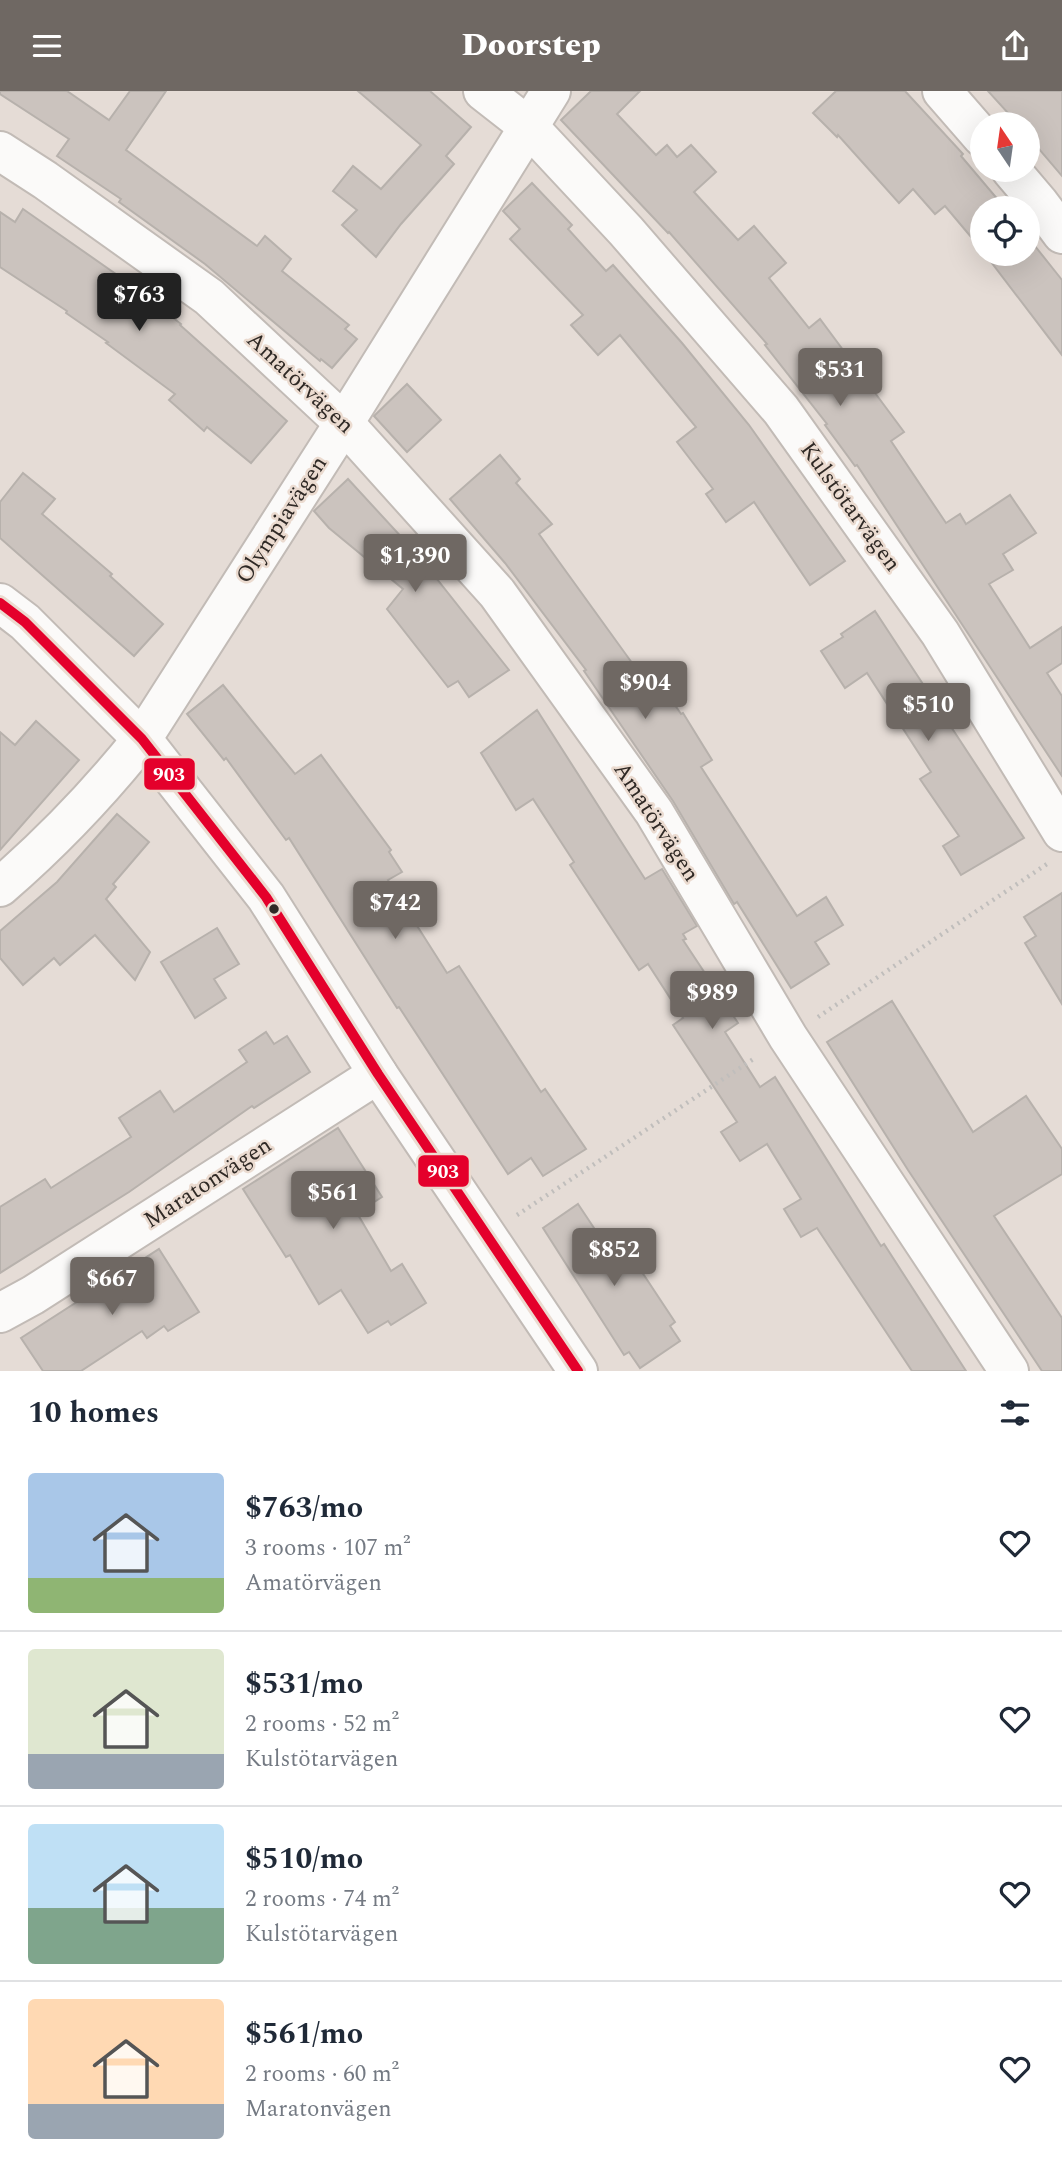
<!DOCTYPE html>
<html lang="en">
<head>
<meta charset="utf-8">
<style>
	:root { --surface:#fff; --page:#f6f6f7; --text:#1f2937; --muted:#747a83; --line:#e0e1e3; --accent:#6f6863 }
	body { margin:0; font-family:Spectral,serif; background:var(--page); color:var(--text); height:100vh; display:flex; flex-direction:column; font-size:26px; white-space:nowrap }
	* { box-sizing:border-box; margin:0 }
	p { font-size:23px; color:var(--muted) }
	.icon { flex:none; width:38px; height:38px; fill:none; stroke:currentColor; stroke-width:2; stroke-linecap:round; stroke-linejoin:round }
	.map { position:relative; height:1280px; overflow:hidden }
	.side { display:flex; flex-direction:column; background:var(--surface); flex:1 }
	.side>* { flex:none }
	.needle { width:46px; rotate:347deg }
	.fabs { position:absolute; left:970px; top:21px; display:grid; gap:14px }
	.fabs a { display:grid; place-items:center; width:70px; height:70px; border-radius:50%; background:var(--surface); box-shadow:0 7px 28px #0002; font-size:35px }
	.price { position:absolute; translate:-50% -60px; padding:0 16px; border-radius:7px; background:var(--accent); color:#fff; font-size:23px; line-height:46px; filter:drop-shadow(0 2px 4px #0008) }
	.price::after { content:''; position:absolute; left:50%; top:42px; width:21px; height:16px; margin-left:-10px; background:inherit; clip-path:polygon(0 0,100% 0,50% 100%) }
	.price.current { background:#222; color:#fff }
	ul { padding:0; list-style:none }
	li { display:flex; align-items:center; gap:21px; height:175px; padding:0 28px }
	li+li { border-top:2px solid var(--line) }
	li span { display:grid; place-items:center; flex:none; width:196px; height:140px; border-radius:7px; color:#555 }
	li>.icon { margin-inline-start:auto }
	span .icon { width:84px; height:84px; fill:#fffc; stroke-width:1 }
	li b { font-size:30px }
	h2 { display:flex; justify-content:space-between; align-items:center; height:84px; padding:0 28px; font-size:30px }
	header { display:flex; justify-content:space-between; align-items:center; height:91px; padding:0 28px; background:var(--accent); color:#fff; font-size:32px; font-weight:800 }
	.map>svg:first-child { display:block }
</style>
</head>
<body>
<header><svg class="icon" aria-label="menu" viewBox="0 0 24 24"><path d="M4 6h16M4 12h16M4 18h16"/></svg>Doorstep<svg class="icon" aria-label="share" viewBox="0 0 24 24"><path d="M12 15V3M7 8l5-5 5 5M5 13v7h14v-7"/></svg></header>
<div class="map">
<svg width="1062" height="1280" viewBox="0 0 1062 1280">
	<rect width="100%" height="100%" fill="#e5dcd6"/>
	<g fill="#cbc3be" stroke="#b7b1ac" stroke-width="2">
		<polygon points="0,0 67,0 109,29 130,0 166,0 126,59 257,155 265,145 291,168 282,180 349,234 345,238 357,248 332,277 321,268 320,270 205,173 119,111 121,108 57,65 69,48 0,3"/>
		<polygon points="358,0 430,0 471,36 446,65 454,73 401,133 376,166 342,134 357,119 333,100 353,75 381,98 421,54"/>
		<polygon points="591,0 640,0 617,23 656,64 667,54 677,66 691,54 716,81 694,101 738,149 754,135 786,172 769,187 809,237 820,228 904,341 891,350 946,432 960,423 966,433 1010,404 1036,442 1003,463 1013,479 989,493 1030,557 1062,536 1062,572 1047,582 1062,605 1062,685 857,374 855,375 825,334 827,333 765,254 767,253 669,141 668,142 561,29"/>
		<polygon points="836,0 905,0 963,63 961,65 1005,117 982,117 982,159 945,115 935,123 913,98 899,112 838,44 837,46 813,22"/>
		<polygon points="988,0 1062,0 1062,85 1027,44 1027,33 1018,33"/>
		<polygon points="532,92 572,134 568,138 606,180 613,174 682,252 749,334 845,470 810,494 754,411 726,431 706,403 713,398 677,351 696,336 620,244 598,264 571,234 583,224 510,148 520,138 503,120"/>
		<polygon points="23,118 123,188 181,233 180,234 287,330 251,372 207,336 204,340 169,309 175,303 106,252 108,251 66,222 67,220 0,176 0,121 15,131"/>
		<polygon points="1027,145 1062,189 1062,264 985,163 1027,163"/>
		<polygon points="407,293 441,329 407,361 374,325"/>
		<polygon points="500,364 520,388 516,392 552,433 539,443 653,601 662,595 681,623 683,622 712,669 701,676 797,825 826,806 843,834 815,851 829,873 791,897 737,811 734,813 673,710 584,580 586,579 505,472 450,408"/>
		<polygon points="23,382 55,408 42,423 112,483 110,485 163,533 134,565 0,447 0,411"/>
		<polygon points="348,388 417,463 509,579 469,606 458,590 448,596 387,518 403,498 329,437 314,420"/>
		<polygon points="875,520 1024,747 961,784 943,755 959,745 920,688 931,681 867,582 845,597 821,560 843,546 841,543"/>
		<polygon points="223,594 295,683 321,664 391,759 389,761 402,781 388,789 447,882 459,875 541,1001 545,998 586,1058 543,1085 531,1067 508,1083 399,916 397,917 289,747 286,749 226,667 224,669 187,623"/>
		<polygon points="537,619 645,788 662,778 697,835 683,843 686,848 683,849 738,932 725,941 760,996 775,986 881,1155 884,1153 966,1280 912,1280 817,1137 801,1146 784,1118 801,1108 767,1053 740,1070 721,1041 737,1031 673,934 683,927 648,873 639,879 570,774 574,771 533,708 516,719 481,662"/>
		<polygon points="36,630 79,669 0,759 0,641 15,654"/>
		<polygon points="117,723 149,751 113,793 116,796 106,808 150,861 135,889 95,844 60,874 54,867 23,894 0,867 0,840 57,791"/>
		<polygon points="1062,802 1062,913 1025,852 1036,845 1024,826"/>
		<polygon points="217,837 239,873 214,888 226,907 195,927 161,871"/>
		<polygon points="892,910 973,1041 1026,1005 1062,1058 1062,1083 994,1125 1062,1227 1062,1280 1042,1280 908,1079 827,951"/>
		<polygon points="266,941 274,953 287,945 310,981 254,1017 252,1015 129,1101 0,1182 0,1116 45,1088 51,1097 131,1046 119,1027 160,1000 174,1021 247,971 239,959"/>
		<polygon points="338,1037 382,1106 357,1122 391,1180 402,1173 426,1212 391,1234 388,1230 368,1242 341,1199 319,1213 290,1164 286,1166 243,1098"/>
		<polygon points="578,1113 606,1155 616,1149 619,1153 622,1151 675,1231 670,1235 680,1250 640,1277 629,1261 624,1264 543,1137"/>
		<polygon points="159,1158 199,1221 168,1240 164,1235 147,1247 142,1240 81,1280 43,1280 21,1247"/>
	</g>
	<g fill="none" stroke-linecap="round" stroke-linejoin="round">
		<defs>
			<g id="minor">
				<polyline points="483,0 529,36 626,140 781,319 940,542 1062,741"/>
				<polyline points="942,0 982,46"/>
				<polyline points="0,60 45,89 209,206 344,332 497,502 654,721 788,946 1009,1280"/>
				<polyline points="1011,79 1039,112 1062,143"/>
				<polyline points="0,512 25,531 142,648 266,806 378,983 578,1280"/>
				<path d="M 0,796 C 52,751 99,702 142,648 L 344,332 L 551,0"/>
				<polyline points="0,1222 33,1204 378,983"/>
			</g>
		</defs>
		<use href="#minor" stroke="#c2bbb6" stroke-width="42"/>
		<g stroke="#c0bebc" stroke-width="4.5" stroke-dasharray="2 5" stroke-linecap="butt">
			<polyline points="818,926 1047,773"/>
			<polyline points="517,1124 755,967"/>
		</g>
		<use href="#minor" stroke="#fbfaf9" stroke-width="38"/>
		<defs>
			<polyline id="bus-1" points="0,512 25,531 142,648 266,806 378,983 578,1280"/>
		</defs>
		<use href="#bus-1" stroke="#ebdbd0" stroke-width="16"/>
		<use href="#bus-1" stroke="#e4002b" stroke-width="10"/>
	</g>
	<circle fill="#2f2925" stroke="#ebdbd0" stroke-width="2.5" cx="274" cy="818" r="6"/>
	<g text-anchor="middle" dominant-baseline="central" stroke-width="5" stroke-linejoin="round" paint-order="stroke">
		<g font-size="23" fill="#2f2925" stroke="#ebdbd0">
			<text transform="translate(300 292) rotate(43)">Amatörvägen</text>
			<text transform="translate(850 416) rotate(54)">Kulstötarvägen</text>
			<text transform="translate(282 429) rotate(-57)">Olympiavägen</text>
			<text transform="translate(656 731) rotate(57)">Amatörvägen</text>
			<text transform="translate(208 1092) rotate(-33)">Maratonvägen</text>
		</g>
	</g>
	<g stroke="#ebdbd0" stroke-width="2.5">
		<rect x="143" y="666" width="53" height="34" rx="7" fill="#e4002b"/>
		<rect x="417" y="1063" width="53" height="34" rx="7" fill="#e4002b"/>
	</g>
	<g font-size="19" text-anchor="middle" font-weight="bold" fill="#fff">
		<text x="169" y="690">903</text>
		<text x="443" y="1087">903</text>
	</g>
</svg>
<div class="fabs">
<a><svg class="needle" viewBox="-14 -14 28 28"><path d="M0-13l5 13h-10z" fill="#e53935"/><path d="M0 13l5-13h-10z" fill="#747a83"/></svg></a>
<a><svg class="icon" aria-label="locate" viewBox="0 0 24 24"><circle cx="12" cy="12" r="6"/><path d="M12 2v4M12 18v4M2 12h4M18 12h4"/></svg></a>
</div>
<b class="price current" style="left:139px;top:242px">$763</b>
<b class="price" style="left:840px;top:317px">$531</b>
<b class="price" style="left:415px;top:503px">$1,390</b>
<b class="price" style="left:645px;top:630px">$904</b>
<b class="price" style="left:928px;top:652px">$510</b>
<b class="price" style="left:395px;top:850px">$742</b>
<b class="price" style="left:712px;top:940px">$989</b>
<b class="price" style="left:333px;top:1140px">$561</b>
<b class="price" style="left:614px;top:1197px">$852</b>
<b class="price" style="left:112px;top:1226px">$667</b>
</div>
<section class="side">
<h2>10 homes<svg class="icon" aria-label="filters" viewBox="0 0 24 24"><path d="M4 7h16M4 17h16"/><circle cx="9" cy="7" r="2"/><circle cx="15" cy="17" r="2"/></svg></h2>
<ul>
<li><span style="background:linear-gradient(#a9c7e8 75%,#8fb573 0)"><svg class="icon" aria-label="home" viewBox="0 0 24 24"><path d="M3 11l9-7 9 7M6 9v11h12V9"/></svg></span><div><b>$763/mo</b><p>3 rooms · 107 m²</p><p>Amatörvägen</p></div><svg class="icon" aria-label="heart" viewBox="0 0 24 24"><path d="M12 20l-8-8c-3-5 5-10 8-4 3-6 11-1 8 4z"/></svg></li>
<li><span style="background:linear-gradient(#dfe7d0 75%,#9aa5b1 0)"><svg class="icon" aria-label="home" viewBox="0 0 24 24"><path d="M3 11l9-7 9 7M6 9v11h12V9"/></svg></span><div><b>$531/mo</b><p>2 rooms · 52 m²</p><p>Kulstötarvägen</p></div><svg class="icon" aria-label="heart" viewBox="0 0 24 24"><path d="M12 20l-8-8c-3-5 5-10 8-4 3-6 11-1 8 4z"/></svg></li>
<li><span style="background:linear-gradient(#bfe0f5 60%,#7fa58c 0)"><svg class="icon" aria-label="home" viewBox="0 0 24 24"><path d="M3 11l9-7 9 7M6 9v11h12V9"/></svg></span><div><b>$510/mo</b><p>2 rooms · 74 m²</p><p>Kulstötarvägen</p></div><svg class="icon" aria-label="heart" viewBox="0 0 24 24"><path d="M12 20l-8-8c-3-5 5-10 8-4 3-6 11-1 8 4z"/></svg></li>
<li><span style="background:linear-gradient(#ffd9b3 75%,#9aa5b1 0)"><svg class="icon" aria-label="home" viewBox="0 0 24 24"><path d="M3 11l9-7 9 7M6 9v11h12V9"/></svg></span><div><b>$561/mo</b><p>2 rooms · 60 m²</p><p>Maratonvägen</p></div><svg class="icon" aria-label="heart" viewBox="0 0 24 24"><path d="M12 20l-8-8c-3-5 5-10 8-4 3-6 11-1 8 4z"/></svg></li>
</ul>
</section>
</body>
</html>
